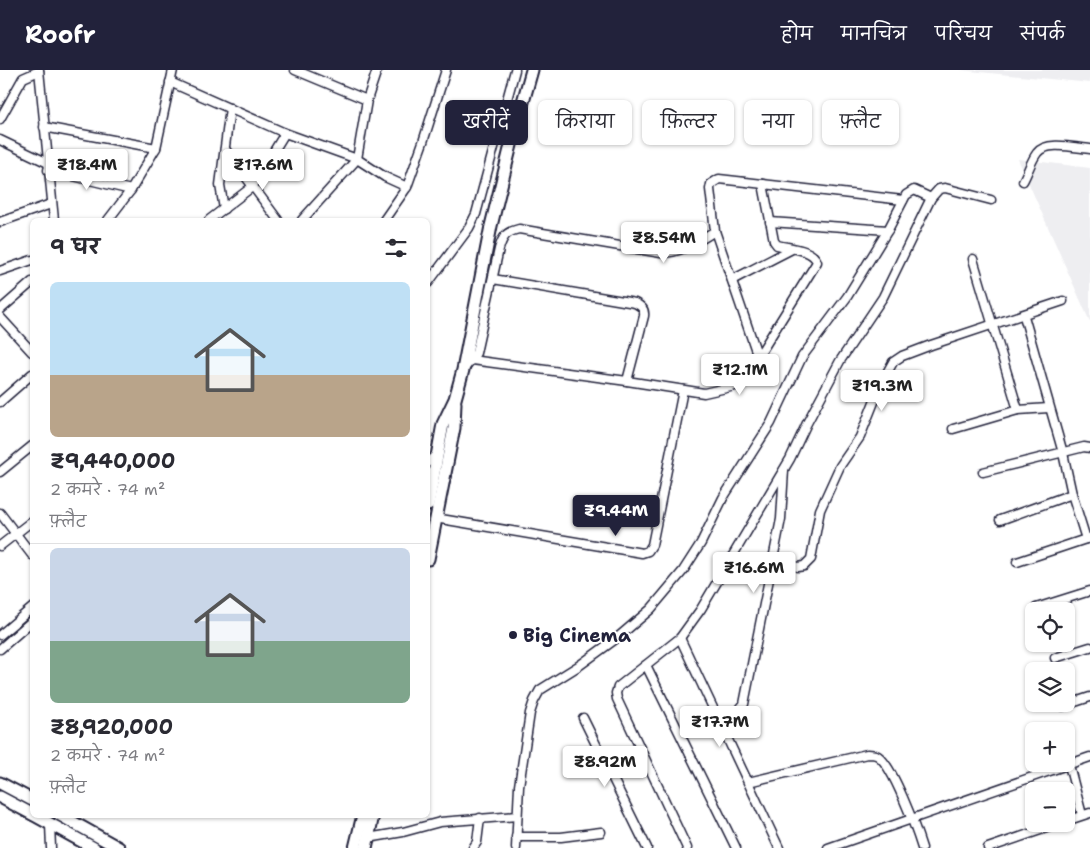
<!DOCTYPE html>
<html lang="hi">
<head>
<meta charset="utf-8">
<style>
	:root { --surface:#fff; --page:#f7f7f7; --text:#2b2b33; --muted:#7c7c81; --line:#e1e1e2; --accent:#22223b }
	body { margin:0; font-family:"Shantell Sans","Playpen Sans Deva",sans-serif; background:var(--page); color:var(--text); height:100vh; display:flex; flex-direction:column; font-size:19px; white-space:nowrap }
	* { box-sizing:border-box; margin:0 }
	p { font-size:16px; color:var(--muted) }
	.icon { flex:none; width:28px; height:28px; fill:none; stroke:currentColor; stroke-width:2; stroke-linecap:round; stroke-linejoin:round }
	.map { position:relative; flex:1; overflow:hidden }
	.details { position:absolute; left:30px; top:148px; width:400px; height:600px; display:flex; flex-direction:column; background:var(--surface); border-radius:8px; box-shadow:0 1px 4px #0004 }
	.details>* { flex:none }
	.guide { position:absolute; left:445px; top:30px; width:475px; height:45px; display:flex; gap:10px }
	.tools { position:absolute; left:1025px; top:532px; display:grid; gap:10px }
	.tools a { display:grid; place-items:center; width:50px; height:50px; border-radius:8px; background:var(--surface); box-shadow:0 1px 4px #0004; font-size:25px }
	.price { position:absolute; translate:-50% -42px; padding:0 11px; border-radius:5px; background:#fff; color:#222; font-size:16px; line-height:32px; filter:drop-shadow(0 1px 2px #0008) }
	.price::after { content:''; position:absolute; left:50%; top:30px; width:15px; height:11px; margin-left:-8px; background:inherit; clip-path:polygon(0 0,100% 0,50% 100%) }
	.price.current { background:var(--accent); color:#fff }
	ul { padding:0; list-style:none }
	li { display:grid; align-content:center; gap:10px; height:265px; padding:0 20px }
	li+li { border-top:1px solid var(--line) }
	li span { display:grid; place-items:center; height:155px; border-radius:8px; color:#555 }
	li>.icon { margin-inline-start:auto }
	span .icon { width:90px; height:90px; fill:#fffc; stroke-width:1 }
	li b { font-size:21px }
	h2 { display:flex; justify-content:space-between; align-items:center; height:60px; padding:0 20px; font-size:21px }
	.tag { padding:0 18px; border-radius:8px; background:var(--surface); box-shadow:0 1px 4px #0004; font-size:18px; line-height:45px }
	.tag.current { background:var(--accent); color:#fff }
	header { display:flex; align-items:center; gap:30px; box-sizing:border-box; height:70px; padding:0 25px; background:var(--accent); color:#fff }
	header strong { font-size:24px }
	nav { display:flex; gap:28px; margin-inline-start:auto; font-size:18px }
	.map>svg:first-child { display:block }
</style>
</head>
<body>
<header>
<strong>Roofr</strong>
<nav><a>होम</a><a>मानचित्र</a><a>परिचय</a><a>संपर्क</a></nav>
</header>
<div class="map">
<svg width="1090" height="778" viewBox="0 0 1090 778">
	<rect width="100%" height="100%" fill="#fff"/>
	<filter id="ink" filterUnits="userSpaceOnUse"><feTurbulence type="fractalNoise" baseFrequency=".02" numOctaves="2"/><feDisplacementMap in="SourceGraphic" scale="10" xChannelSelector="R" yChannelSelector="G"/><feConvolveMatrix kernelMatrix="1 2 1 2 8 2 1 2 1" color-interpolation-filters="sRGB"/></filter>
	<g filter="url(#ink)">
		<g fill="#eeeef1">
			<polygon points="960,0 1090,0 1090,13"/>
			<polygon points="1018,89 1090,98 1090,252"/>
		</g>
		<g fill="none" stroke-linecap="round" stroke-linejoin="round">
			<defs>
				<g id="street">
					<polyline points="39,0 54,150"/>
					<polyline points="295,0 367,30"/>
					<polyline points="170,12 285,63 357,89 385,107 407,117"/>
					<polyline points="0,49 23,8 39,1"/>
					<polyline points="44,57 156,78"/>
					<polyline points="0,70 48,93"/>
					<polyline points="225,79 278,150"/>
					<polyline points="48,100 131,120"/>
					<path d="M 1023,111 C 1028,102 1031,91 1037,83 C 1046,70 1077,78 1090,79"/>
					<polyline points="224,139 220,115 230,38"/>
					<polyline points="108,150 131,120 156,78 173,0"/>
					<polyline points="209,150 252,117 285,63"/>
					<polyline points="302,150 357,89 367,30 377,0"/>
					<polyline points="384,150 407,117 423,72 446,0"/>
					<polyline points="0,152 51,134"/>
					<polyline points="770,152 888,160"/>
					<polyline points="715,161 758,287"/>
					<polyline points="973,189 1018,340 1049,338"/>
					<polyline points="0,201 32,190"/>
					<path d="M 493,209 L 635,233 C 641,236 645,239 644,246 L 627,311"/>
					<polyline points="732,210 792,179"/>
					<polyline points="428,213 469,158 476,144 515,0"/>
					<polyline points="0,240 32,212"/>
					<polyline points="1024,246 1063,383 1072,424 1086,469 1090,468"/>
					<polyline points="0,247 32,282"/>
					<path d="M 472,290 L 627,311 L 704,323 L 735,316 L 747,308 L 758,287 L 817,192 C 813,179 789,178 777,175 L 774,171 L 763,114"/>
					<path d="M 464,299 L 476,283 L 499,179 C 503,166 506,162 519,159 L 661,183 C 682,183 698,171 715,161 L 710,119 L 711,114 L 719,109 L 903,130"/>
					<polyline points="0,332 32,304"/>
					<polyline points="953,359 1018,340"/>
					<polyline points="428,392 438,383"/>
					<polyline points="0,402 32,376"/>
					<polyline points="983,402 1084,377 1090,378"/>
					<polyline points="0,443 32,485"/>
					<polyline points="435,448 642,483 648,481 652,475 683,320"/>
					<polyline points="1000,450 1072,424"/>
					<polyline points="0,476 32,451"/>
					<polyline points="773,491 798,497 804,496 811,489 820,440 840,396 860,367 882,312 893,292 902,286 931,275 1063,231"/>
					<polyline points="1017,492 1086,469"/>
					<polyline points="1036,538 1090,521"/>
					<polyline points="0,565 32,538"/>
					<polyline points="680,568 779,778"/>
					<polyline points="0,579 32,551"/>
					<polyline points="1055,588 1090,577"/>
					<polyline points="646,595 736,778"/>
					<polyline points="1063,636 1090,627"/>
					<polyline points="583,648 647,778"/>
					<path d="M 719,650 C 729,646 738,643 744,634 L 781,449 L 784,400"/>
					<polyline points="1069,695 1082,745"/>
					<path d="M 748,712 L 867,684 C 871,684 875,684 878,686 C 893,696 916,759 922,778"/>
					<polyline points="1066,751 1090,743"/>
					<polyline points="50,754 51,778"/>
					<polyline points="516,767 561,767 601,762"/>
					<polyline points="368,768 403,762 440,752 517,746"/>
					<polyline points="473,778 477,772 480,748"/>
					<polyline points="516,778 519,716 530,643 534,631 540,620 580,595 617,568 651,539 683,501 701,473 723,428 771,353 802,287 847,227 888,160 906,125 914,120 931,128"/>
					<polyline points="687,778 617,629 616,623 618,617 680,568 701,539 790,389 807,353 840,291 883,227 931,128 939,119 945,118 991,130"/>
					<polyline points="828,778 1090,687"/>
					<polyline points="988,778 1058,754"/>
				</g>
				<g id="primary">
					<polyline points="428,435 443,354 455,329 463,300 491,156 512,71 532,0"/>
					<polyline points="428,489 454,358 455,333"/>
					<polyline points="0,713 32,730"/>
					<polyline points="0,727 32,744"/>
					<polyline points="34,745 94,778"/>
					<polyline points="60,745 119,778"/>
					<polyline points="355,778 363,745"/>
					<polyline points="366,778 373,745"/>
				</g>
			</defs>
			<use href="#street" stroke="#22223b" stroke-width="11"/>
			<use href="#primary" stroke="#22223b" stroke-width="15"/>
			<use href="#street" stroke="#fff" stroke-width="8"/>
			<use href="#primary" stroke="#fff" stroke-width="11"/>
		</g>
	</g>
	<circle fill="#22223b" stroke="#fff" stroke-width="2" cx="513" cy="565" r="5"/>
	<g text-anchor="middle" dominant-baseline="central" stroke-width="4" stroke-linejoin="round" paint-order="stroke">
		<g font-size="19" font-weight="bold" fill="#22223b" stroke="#fff" text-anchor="start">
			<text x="523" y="565">Big Cinema</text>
		</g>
	</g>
</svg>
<div class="tools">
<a><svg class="icon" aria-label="locate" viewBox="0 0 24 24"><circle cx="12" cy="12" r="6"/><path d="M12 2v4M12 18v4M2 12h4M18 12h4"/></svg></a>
<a><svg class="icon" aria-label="layers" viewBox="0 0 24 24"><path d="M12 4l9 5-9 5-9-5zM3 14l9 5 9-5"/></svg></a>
<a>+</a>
<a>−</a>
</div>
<b class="price" style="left:87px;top:121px">₹18.4M</b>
<b class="price" style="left:263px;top:121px">₹17.6M</b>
<b class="price" style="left:664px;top:194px">₹8.54M</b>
<b class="price" style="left:740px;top:326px">₹12.1M</b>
<b class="price" style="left:882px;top:342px">₹19.3M</b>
<b class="price current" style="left:616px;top:467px">₹9.44M</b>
<b class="price" style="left:754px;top:524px">₹16.6M</b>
<b class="price" style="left:720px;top:678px">₹17.7M</b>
<b class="price" style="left:605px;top:718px">₹8.92M</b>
<div class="guide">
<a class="tag current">खरीदें</a>
<a class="tag">किराया</a>
<a class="tag">फ़िल्टर</a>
<a class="tag">नया</a>
<a class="tag">फ़्लैट</a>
</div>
<section class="details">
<h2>9 घर<svg class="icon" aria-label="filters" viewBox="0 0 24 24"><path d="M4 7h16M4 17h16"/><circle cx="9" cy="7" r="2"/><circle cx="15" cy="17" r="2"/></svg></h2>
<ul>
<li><span style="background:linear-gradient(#bfe0f5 60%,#b9a48a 0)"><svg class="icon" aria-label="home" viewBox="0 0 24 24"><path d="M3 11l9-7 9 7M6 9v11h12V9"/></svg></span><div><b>₹9,440,000</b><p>2 कमरे · 74 m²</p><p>फ़्लैट</p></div></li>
<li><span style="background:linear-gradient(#c9d6e8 60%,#7fa58c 0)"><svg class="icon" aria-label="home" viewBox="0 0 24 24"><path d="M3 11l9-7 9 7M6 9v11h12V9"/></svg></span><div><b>₹8,920,000</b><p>2 कमरे · 74 m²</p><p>फ़्लैट</p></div></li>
</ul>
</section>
</div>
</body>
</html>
